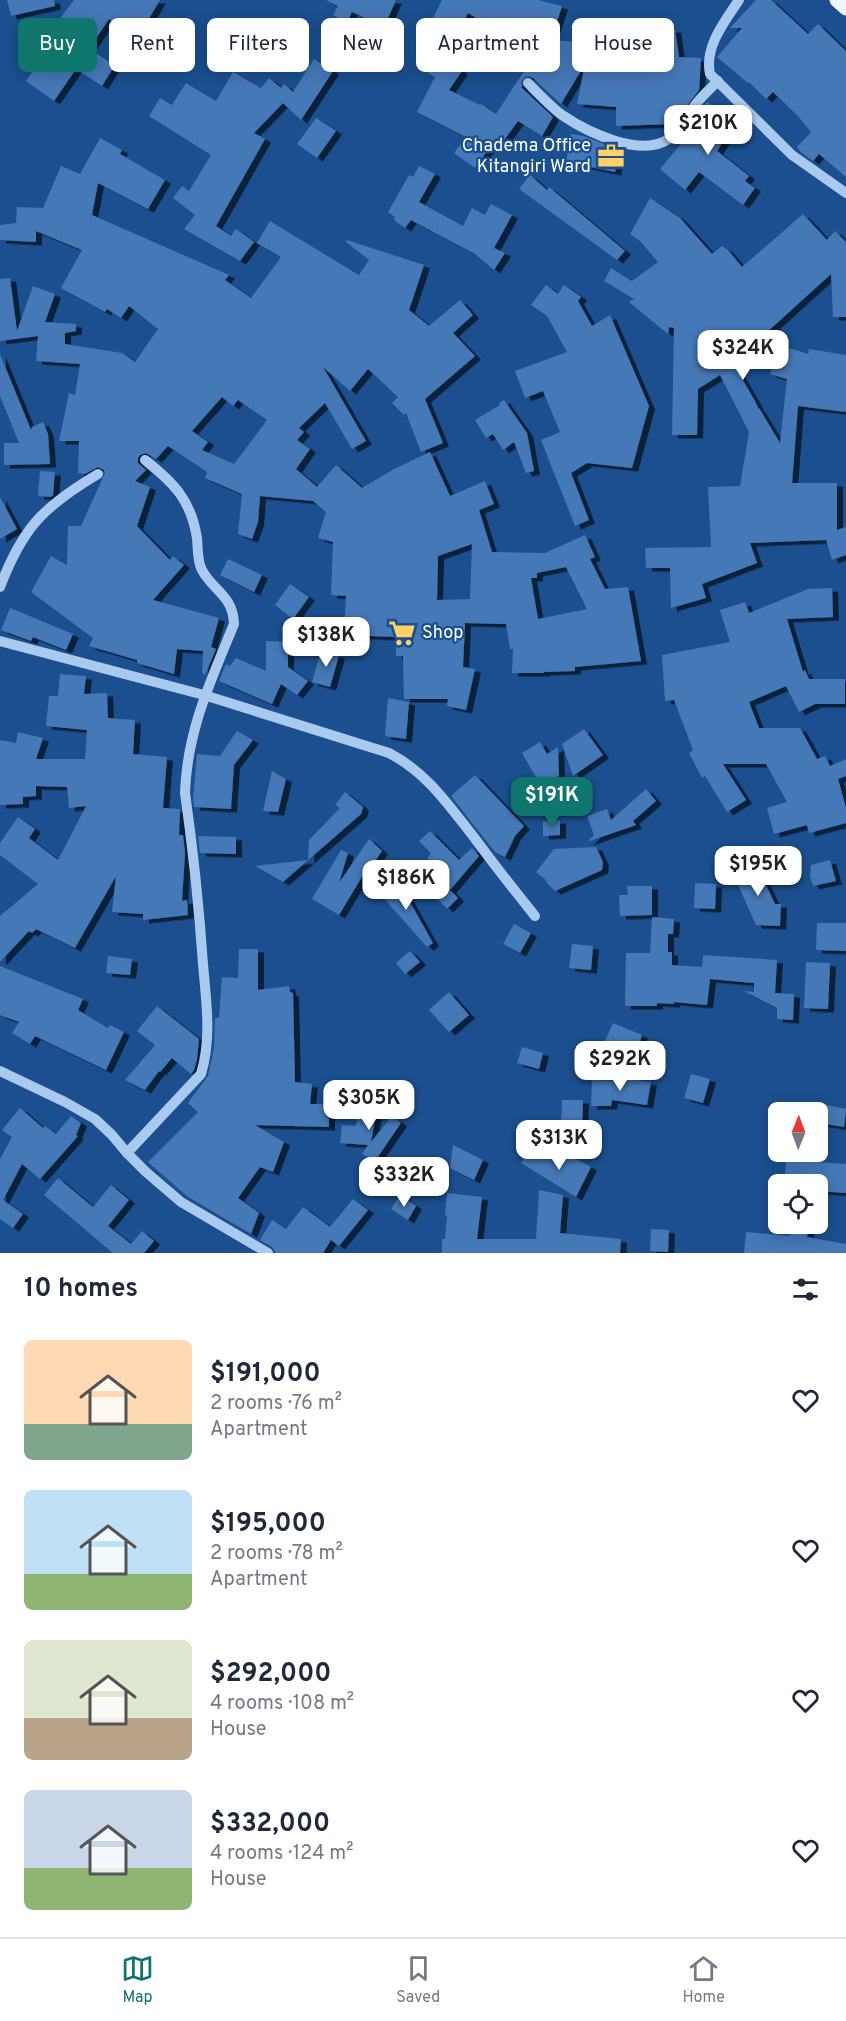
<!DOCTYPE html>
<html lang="en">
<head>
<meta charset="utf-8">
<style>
	:root { --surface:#fff; --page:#f2f2f3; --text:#1f2937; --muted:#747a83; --line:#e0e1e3; --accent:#0f766e }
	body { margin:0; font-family:Overpass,sans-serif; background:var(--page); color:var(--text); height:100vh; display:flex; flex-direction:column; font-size:22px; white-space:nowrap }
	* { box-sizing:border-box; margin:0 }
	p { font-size:20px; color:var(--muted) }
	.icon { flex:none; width:33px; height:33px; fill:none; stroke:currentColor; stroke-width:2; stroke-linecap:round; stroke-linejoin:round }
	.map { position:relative; height:1253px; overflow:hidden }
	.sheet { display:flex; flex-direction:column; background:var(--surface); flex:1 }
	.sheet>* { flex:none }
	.top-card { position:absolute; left:18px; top:18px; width:810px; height:54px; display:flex; gap:12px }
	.needle { width:39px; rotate:1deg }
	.tools { position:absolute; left:768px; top:1102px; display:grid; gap:12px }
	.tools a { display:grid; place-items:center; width:60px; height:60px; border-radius:9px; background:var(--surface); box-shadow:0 3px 15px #0003; font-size:30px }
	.price { position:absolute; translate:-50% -51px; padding:0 14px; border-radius:12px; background:#fff; color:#222; font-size:20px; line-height:39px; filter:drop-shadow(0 2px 3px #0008) }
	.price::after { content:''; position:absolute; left:50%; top:36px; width:18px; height:14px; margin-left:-9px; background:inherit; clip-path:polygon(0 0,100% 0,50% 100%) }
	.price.on { background:var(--accent); color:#fff }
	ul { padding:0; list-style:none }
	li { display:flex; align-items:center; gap:18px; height:150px; padding:0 24px }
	li span { display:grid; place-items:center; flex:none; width:168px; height:120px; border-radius:9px; color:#555 }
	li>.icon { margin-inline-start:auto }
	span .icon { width:72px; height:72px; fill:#fffc; stroke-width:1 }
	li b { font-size:26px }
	h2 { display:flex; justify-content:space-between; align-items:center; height:72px; padding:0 24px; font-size:26px }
	.chip { padding:0 21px; border-radius:9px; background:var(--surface); box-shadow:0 3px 15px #0003; font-size:21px; line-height:54px }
	.chip.on { background:var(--accent); color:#fff }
	.dock { display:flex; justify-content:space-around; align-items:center; height:84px; border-top:2px solid var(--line); background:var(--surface); font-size:16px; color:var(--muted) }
	.dock a { display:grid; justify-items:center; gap:3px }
	.dock .on { color:var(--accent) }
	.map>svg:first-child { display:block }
</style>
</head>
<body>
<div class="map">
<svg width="846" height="1253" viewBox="0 0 846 1253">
	<defs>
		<filter id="shadow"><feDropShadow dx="6" dy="3.5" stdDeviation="0" flood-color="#0009"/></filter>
	</defs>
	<rect width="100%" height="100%" fill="#1b4f8f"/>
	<g fill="#4478b7" fill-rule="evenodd" filter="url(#shadow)">
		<polygon points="7,0 54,0 55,6 11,16"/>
		<polygon points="74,0 160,0 138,37 109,19 89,49 115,65 102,86 76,69 54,101 26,81 44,55 30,58"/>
		<polygon points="326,0 396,0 384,27 352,12 347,22 333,15 338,6"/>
		<polygon points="442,0 538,0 562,6 551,40 603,44 602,33 675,29 679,57 701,58 699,90 673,124 616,126 616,107 577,104 585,64 561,104 533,78 526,76 521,82 522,88 553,117 542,136 518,121 502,143 496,138 475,168 454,153 466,137 417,112 435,77 428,73 441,56 462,71 449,90 480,105 481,104 496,114 528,65 507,64 508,37 468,13 447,56 424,46 425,44 421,42"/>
		<polygon points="756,0 771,0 808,34 818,24 846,51 846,177 819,154 813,161 802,153 797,147 811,132 798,116 773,92 766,99 749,82 748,83 717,57 742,28 730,28"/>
		<polygon points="314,59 333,71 301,120 283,103 254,133 265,139 216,226 231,236 236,229 254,242 240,261 184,229 195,215 173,198 182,186 189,191 211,155 149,116 160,98 172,105 186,83 216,101 233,72 261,88 269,78 281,88 284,84 293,92"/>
		<polygon points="707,102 736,122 717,151 749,176 745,181 755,188 743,205 699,172 685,190 660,169 685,139 682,137"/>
		<polygon points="316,118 336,131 317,158 297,144"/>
		<polygon points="571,134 583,136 620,150 615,172 566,162"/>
		<path d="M 100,138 L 122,150 L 120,154 L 165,180 L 148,209 L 98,183 L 92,215 L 229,275 L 225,280 L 251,298 L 281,257 L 257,243 L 270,221 L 359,275 L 369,260 L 346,242 L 347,240 L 424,265 L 409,310 L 429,326 L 460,300 L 473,315 L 453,333 L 475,356 L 425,399 L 443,443 L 421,452 L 406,413 L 404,415 L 392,403 L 398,397 L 368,369 L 350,391 L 323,367 L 366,441 L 352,449 L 325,403 L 299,428 L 304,432 L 297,440 L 310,449 L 296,469 L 317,487 L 336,465 L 362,488 L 394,469 L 430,452 L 450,496 L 485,481 L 494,504 L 479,510 L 492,552 L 545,553 L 585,535 L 595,557 L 590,559 L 605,589 L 628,587 L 641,661 L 575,667 L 575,671 L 544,672 L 544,673 L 512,673 L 513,649 L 510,649 L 506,624 L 465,623 L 463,667 L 475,669 L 466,710 L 447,706 L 448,699 L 404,699 L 403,656 L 396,656 L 396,637 L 344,635 L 346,596 L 331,595 L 333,542 L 318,538 L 326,512 L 313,501 L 260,496 L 258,522 L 252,539 L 238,534 L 242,494 L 205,478 L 207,472 L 168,446 L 156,459 L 146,453 L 140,455 L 138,458 L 138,463 L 146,470 L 135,481 L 150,487 L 137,526 L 170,560 L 173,556 L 184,565 L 153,600 L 219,618 L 211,647 L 216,649 L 205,675 L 202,673 L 203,651 L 177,649 L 174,674 L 137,663 L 137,660 L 89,646 L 93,638 L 31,592 L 51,556 L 67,565 L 68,526 L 81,526 L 105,473 L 104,470 L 98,467 L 85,474 L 78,473 L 79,441 L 59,441 L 69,393 L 75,395 L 80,364 L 36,361 L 38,336 L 0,341 L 0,279 L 10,278 L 17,331 L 33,286 L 55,294 L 45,322 L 76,324 L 76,331 L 65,333 L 65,344 L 122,353 L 135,362 L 158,329 L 129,306 L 121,318 L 107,309 L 105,312 L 61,288 L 82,250 L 36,231 L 36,242 L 0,240 L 0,225 L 16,223 L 17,207 L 43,208 L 61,166 L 80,174 ZM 222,397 L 233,406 L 238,400 L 267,420 L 234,464 L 202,450 L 208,442 L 192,431 ZM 472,544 L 470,599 L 437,600 L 438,556 ZM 566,567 L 587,609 L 538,619 L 531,578 L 537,578 L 537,573 Z"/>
		<polygon points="419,166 435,174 419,202 463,226 472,208 485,215 491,204 512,215 494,248 505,253 494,270 475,254 411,220 405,228 394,220 395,217 388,212 409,175 413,177"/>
		<polygon points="530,175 547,190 549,187 625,251 617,260 519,189"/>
		<polygon points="650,198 680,218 712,254 722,246 728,250 742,267 803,214 827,240 835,231 846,242 846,317 833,317 831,274 733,363 755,401 759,410 759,408 780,443 787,379 770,374 779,345 808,354 809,349 846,355 846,412 798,406 792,483 837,483 837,530 846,527 846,555 832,560 826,540 750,543 757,563 702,584 706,598 671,608 670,568 646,568 645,548 711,547 708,487 740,486 749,432 720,375 698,389 697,435 672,435 674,328 669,327 668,334 629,302 634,299 604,281 611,268 632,281 658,262 640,241 630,234"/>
		<polygon points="546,285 558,294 564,285 581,297 578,301 592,326 610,315 649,406 632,468 587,463 571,473 589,520 575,526 541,440 560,432 543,391 525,398 515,371 567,352 547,316 531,305"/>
		<polygon points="0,354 31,430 32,427 43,422 48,434 50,464 4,465 4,443 19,443 0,396"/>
		<polygon points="504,400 527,433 534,471 526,473 514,442 503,450 493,434 486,438 475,420 500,405 499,403"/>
		<polygon points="40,471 55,472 53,495 51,497 38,496"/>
		<polygon points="0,497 17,529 0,539"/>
		<polygon points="228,559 262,575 254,592 220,575"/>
		<polygon points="290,584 309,597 293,619 275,605"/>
		<polygon points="832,588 833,617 787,619 803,672 805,670 809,679 845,679 845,704 815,704 799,712 786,686 749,702 759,728 800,728 817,759 825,756 830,766 846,759 846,776 838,779 846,808 846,823 809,833 807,825 774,834 767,808 787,802 766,764 723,764 746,800 727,812 705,776 702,778 689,753 693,750 674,700 665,701 662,655 730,642 720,610 745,602 749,613 808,589"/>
		<polygon points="10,608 73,634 66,650 33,637 31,641 1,630"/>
		<polygon points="266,641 288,642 288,667 308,681 297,695 281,684 272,704 219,681 226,664 230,666 236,658 266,671"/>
		<polygon points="321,650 339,655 330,687 312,682"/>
		<polygon points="60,674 86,676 84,694 107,693 108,718 135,720 133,754 167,757 163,808 180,809 179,835 183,835 185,853 182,901 187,900 188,915 143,920 143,914 112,912 116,876 75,948 36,929 32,933 29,931 0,962 0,916 38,884 0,855 0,843 18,817 35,829 29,838 58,860 86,806 69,808 67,787 36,786 36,796 23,797 23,804 0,805 0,740 16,743 18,732 43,738 36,759 85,759 87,730 46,726 49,696 58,696"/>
		<polygon points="388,698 409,702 406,739 385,736"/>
		<polygon points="584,729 603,755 573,776 562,744"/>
		<polygon points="237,731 253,740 234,765 231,809 194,807 193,799 197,754 220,756"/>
		<polygon points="540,742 547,754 558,747 559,776 541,786 522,753"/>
		<polygon points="272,771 286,779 278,812 263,811"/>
		<polygon points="475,775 524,826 515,836 505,857 495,852 451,796"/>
		<polygon points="646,789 656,801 633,821 636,825 587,842 594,835 587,816 607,809 611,820"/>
		<polygon points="345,792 363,807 361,814 283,882 255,866 308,860 309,840 340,808 335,805"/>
		<polygon points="560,820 560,835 543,836 543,821"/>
		<polygon points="430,831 459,860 472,848 479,856 450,890 458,898 447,909 428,889 444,874 427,859 431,853 419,841"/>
		<polygon points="198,836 236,837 236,854 200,853"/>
		<polygon points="369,839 382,851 365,876 363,875 339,915 312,899 341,850 348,853 339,883"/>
		<polygon points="596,847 603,862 602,870 555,891 546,882 547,881 536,872 554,849"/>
		<polygon points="830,860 836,881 813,886 810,876 811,865"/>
		<polygon points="757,866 775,904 781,904 780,926 756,925 733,874 747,868"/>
		<polygon points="397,879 433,943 427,947 380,894"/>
		<polygon points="695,883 716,884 715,909 694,908"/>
		<polygon points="627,886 652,886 652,915 620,916 619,895 628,895"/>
		<polygon points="652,917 674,919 673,934 668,934 668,952 672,952 672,965 702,967 703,955 777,960 775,993 794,994 793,1020 777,1019 777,1008 744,991 754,992 754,983 710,979 707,1005 674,1002 674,1004 657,1003 657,1006 625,1006 626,953 650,953"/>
		<polygon points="817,923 846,923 846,951 816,950"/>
		<polygon points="514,924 531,933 520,953 503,944"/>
		<polygon points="572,944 593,946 591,970 569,968"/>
		<polygon points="239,949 258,949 258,990 289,986 290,992 293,993 295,1082 312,1084 310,1104 329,1104 329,1127 255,1125 284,1142 273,1172 260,1167 238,1198 259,1213 251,1234 188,1197 148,1162 198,1112 188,1103 208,1076 214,1048 215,1018 219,1018 222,977 238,978"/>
		<polygon points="410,951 420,962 405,974 396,963"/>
		<polygon points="108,956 132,959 130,975 106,973"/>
		<polygon points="806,962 830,963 828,1009 804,1008"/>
		<polygon points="0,966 83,999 78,1010 108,1028 110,1025 124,1032 106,1070 35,1036 30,1044 12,1033 19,1022 0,1015"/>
		<polygon points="449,992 469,1015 449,1032 429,1010"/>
		<polygon points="157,1006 199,1039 197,1059 194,1070 191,1074 172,1058 160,1072 159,1071 145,1090 125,1080 155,1045 137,1031"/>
		<polygon points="613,1023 642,1035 636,1056 604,1043"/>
		<polygon points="522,1047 543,1053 539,1069 517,1063"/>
		<polygon points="691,1074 710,1079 703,1103 684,1098"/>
		<polygon points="617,1077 651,1082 647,1105 612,1100 611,1106 591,1106 592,1080 616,1081"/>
		<polygon points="361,1100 378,1103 371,1142 392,1116 401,1123 375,1161 362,1154 368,1145 340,1143 342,1125 356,1126"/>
		<polygon points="562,1100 583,1100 582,1130 561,1129"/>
		<polygon points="818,1103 846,1109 844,1127 818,1123"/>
		<polygon points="20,1108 43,1128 45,1126 56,1134 71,1116 81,1123 76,1135 78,1136 40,1179 22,1164 3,1200 23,1214 13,1228 0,1219 0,1159 12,1137 2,1130"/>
		<polygon points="453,1145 483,1160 474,1180 450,1168"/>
		<polygon points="530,1149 560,1163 565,1153 591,1167 576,1197 521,1163"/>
		<polygon points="786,1160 846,1164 846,1193 818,1191 818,1185 784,1185"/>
		<polygon points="58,1178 93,1207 111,1185 129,1200 108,1226 131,1244 142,1231 154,1241 144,1253 113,1253 44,1195"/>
		<polygon points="539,1190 563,1195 560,1233 621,1239 620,1253 442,1253 442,1239 445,1239 447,1216 445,1216 447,1193 482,1197 477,1239 536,1239"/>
		<polygon points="400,1195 416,1206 408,1220 391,1209"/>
		<polygon points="353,1199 368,1210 339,1246 331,1240 323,1253 276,1253 272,1247 260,1240 272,1220 286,1229 303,1207 330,1227"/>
		<polygon points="792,1224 810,1224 807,1237 846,1244 846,1253 744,1253 746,1232 789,1236"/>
		<polygon points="651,1229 669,1230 668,1252 650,1251"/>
	</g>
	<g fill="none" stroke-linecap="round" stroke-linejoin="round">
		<g stroke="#a9c9ee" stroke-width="10">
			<path d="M 739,0 C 725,21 704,47 710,74 L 792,155 L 846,193"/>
			<path d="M 528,83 C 539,94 550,106 562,115 C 587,132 642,159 670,138 C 680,130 688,116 695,105 C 702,96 710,89 718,81"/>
			<path d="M 0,587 C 23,527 43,507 98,474"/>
			<path d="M 0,641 L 204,695 L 389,753 C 427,773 447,803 473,836 C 493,863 514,890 535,916"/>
			<polyline points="0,1071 65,1102 95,1119 112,1135 127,1153 146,1172 181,1202 268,1253"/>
			<path d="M 127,1153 L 201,1074 C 212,1038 206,1000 203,964 C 199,907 193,849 185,793 C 187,731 211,680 234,624 C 233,595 213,591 202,570 C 197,561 198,548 197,538 C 191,500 174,483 145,460"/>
		</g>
		<polyline stroke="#f0f6ff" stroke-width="15" points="837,0 846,8"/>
	</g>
	<defs>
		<symbol id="office-bare" viewBox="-9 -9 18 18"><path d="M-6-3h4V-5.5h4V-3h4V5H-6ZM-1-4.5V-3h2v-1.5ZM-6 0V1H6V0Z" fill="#ffd166" stroke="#1b4f8f" stroke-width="2.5" paint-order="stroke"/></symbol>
		<symbol id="supermarket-bare" viewBox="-9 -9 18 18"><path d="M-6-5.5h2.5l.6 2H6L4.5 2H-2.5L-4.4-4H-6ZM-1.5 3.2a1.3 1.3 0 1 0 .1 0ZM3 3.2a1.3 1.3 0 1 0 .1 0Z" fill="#ffd166" stroke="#1b4f8f" stroke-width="2.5" paint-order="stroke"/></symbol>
	</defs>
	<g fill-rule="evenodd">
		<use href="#office-bare" x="592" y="137" width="38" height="38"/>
		<use href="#supermarket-bare" x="383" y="614" width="38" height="38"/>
	</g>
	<g text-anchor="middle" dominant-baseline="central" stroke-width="4.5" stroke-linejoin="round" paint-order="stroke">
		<g font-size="18" fill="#fff" stroke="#1b4f8f" text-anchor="end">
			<text x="591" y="146">Chadema Office<tspan x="591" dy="21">Kitangiri Ward</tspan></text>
			<text x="422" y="633" text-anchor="start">Shop</text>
		</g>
	</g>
</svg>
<div class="tools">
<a><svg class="needle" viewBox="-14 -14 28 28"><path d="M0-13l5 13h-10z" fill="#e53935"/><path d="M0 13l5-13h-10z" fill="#747a83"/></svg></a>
<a><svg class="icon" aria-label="locate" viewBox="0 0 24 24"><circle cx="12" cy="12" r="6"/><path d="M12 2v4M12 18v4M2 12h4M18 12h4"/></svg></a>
</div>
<b class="price" style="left:708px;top:156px">$210K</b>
<b class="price" style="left:743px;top:381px">$324K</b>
<b class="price" style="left:326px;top:668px">$138K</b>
<b class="price on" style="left:552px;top:828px">$191K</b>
<b class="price" style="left:758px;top:897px">$195K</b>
<b class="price" style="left:406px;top:911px">$186K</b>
<b class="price" style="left:620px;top:1092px">$292K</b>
<b class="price" style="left:369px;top:1131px">$305K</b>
<b class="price" style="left:559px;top:1171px">$313K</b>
<b class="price" style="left:404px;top:1208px">$332K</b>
<div class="top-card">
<a class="chip on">Buy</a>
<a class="chip">Rent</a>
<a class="chip">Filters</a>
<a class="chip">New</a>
<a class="chip">Apartment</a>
<a class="chip">House</a>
</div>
</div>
<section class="sheet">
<h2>10 homes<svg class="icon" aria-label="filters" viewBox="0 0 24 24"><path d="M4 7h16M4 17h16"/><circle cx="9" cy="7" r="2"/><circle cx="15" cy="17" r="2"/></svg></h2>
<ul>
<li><span style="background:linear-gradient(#ffd9b3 70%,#7fa58c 0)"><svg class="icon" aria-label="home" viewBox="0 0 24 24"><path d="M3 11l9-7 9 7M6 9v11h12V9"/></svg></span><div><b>$191,000</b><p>2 rooms · 76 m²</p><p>Apartment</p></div><svg class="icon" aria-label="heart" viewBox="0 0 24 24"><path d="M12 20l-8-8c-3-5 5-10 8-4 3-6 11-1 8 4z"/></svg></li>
<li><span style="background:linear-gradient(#bfe0f5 70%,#8fb573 0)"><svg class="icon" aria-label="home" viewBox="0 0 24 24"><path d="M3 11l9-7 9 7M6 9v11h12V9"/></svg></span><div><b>$195,000</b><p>2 rooms · 78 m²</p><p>Apartment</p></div><svg class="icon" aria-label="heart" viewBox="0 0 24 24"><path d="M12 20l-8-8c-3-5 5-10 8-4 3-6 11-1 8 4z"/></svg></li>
<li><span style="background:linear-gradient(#dfe7d0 65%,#b9a48a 0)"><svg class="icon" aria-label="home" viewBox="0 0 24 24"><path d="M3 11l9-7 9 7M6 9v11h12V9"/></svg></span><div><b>$292,000</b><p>4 rooms · 108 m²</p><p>House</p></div><svg class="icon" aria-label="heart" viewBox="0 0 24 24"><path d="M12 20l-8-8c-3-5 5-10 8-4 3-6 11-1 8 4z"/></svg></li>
<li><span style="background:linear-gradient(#c9d6e8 65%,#8fb573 0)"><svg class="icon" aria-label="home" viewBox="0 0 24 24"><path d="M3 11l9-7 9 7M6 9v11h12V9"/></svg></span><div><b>$332,000</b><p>4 rooms · 124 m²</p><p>House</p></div><svg class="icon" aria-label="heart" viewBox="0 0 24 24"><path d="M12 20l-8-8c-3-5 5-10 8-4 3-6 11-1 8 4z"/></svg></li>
</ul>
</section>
<nav class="dock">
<a class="on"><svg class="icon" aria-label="map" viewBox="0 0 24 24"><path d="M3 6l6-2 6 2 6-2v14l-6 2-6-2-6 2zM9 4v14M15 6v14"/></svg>Map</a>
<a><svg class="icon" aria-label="saved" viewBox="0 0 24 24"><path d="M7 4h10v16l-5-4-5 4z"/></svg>Saved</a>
<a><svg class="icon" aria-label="home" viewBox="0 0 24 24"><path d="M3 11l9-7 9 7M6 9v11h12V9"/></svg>Home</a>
</nav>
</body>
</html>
